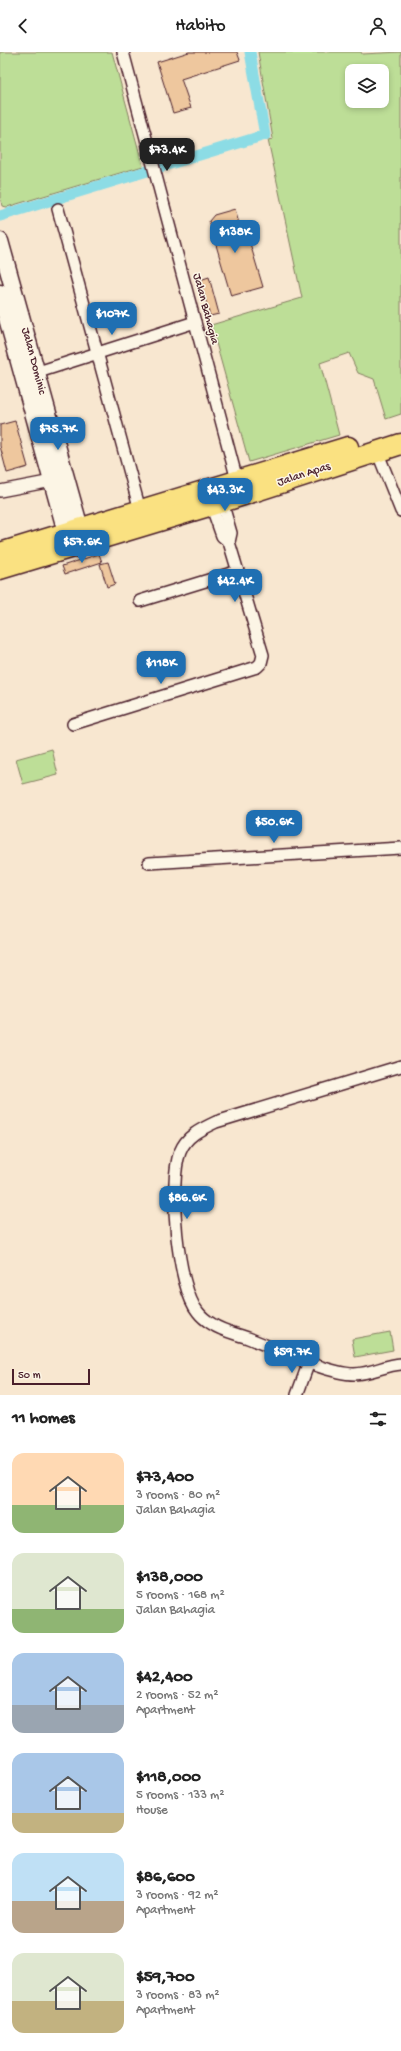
<!DOCTYPE html>
<html lang="en">
<head>
<meta charset="utf-8">
<style>
	:root { --surface:#fff; --page:#f6f6f6; --text:#222; --muted:#767676; --accent:#1f6fb2 }
	body { margin:0; font-family:"Gochi Hand",sans-serif; background:var(--page); color:var(--text); height:100vh; display:flex; flex-direction:column; font-size:15px; white-space:nowrap }
	* { box-sizing:border-box; margin:0 }
	p { font-size:13px; color:var(--muted) }
	.icon { flex:none; width:22px; height:22px; fill:none; stroke:currentColor; stroke-width:2; stroke-linecap:round; stroke-linejoin:round }
	.map { position:relative; height:1343px; overflow:hidden }
	.details { display:flex; flex-direction:column; background:var(--surface); flex:1 }
	.details>* { flex:none }
	.tools { position:absolute; left:345px; top:12px; display:grid; gap:8px }
	.tools a { display:grid; place-items:center; width:44px; height:44px; border-radius:8px; background:var(--surface); box-shadow:0 2px 6px #0003; font-size:20px }
	.scale { position:absolute; left:12px; bottom:10px; width:78px; box-sizing:border-box; padding-left:4px; border:2px solid #4a1f2b; border-top:0; font-size:11px; line-height:14px; white-space:nowrap; color:#4a1f2b; -webkit-text-stroke:3px #fcf5e5; paint-order:stroke }
	.price { position:absolute; translate:-50% -34px; padding:0 9px; border-radius:8px; background:var(--accent); color:#fff; font-size:13px; line-height:26px; filter:drop-shadow(0 1px 2px #0008) }
	.price::after { content:''; position:absolute; left:50%; top:24px; width:12px; height:9px; margin-left:-6px; background:inherit; clip-path:polygon(0 0,100% 0,50% 100%) }
	.price.on { background:#222; color:#fff }
	ul { padding:0; list-style:none }
	li { display:flex; align-items:center; gap:12px; height:100px; padding:0 12px }
	li span { display:grid; place-items:center; flex:none; width:112px; height:80px; border-radius:12px; color:#555 }
	li>.icon { margin-inline-start:auto }
	span .icon { width:48px; height:48px; fill:#fffc; stroke-width:1 }
	li b { font-size:17px }
	h2 { display:flex; justify-content:space-between; align-items:center; height:48px; padding:0 12px; font-size:17px }
	header { display:flex; justify-content:space-between; align-items:center; height:52px; padding:0 12px; background:var(--surface); font-size:18px; font-weight:600 }
	.map>svg:first-child { display:block }
</style>
</head>
<body>
<header><svg class="icon" aria-label="back" viewBox="0 0 24 24"><path d="M15 5l-7 7 7 7"/></svg>Habito<svg class="icon" aria-label="person" viewBox="0 0 24 24"><circle cx="12" cy="8" r="4"/><path d="M4 21q1-7 8-7t8 7"/></svg></header>
<div class="map">
<svg width="401" height="1343" viewBox="0 0 401 1343">
	<rect width="100%" height="100%" fill="#f8e7d0"/>
	<filter id="ink" filterUnits="userSpaceOnUse"><feTurbulence type="fractalNoise" baseFrequency=".025" numOctaves="2"/><feDisplacementMap in="SourceGraphic" scale="8" xChannelSelector="R" yChannelSelector="G"/><feConvolveMatrix kernelMatrix="1 2 1 2 8 2 1 2 1" color-interpolation-filters="sRGB"/></filter>
	<g filter="url(#ink)">
		<g fill="#bdde97" stroke="#847e61" fill-rule="evenodd">
			<polygon points="0,0 112,0 143,114 7,155 2,154 0,145"/>
			<path d="M 258,0 L 361,0 L 362,2 L 401,0 L 401,362 L 386,367 L 374,327 L 358,321 L 349,301 L 320,311 L 339,383 L 249,410 L 211,273 L 302,246 L 268,88 L 273,87 ZM 352,19 L 382,19 L 382,49 L 352,49 Z"/>
			<polygon points="52,697 58,723 23,732 16,707"/>
			<polygon points="390,1280 393,1298 355,1305 352,1287"/>
		</g>
		<g fill="none" stroke-linecap="round" stroke-linejoin="round">
			<polyline stroke="#8cdce5" stroke-width="11" points="0,164 265,83 250,0"/>
		</g>
		<g fill="#eec79e" stroke="#4a1f2b">
			<polygon points="189,0 237,0 240,8 181,27 191,56 173,61 157,10"/>
			<polygon points="235,157 244,190 249,188 263,235 231,244 209,169 214,163"/>
			<polygon points="209,225 219,262 210,264 200,228"/>
			<polygon points="15,369 28,415 7,421 0,394 0,373"/>
			<polygon points="99,502 102,510 65,522 62,514"/>
			<polygon points="108,510 115,532 107,535 100,512"/>
		</g>
		<g fill="none" stroke-linecap="round" stroke-linejoin="round">
			<defs>
				<g id="street">
					<polyline points="123,0 237,428"/>
					<polyline points="58,157 140,458"/>
					<polyline points="32,322 195,270"/>
					<polyline points="377,399 401,459"/>
					<polyline points="0,439 52,429"/>
					<polyline points="211,453 222,484 229,490"/>
					<polyline points="140,549 238,519"/>
					<polyline points="73,672 257,615 261,611 263,603 229,490 231,481 222,450"/>
					<polyline points="149,811 401,796"/>
					<path d="M 401,1014 L 216,1070 C 201,1077 186,1084 180,1100 C 168,1130 177,1235 198,1260 C 201,1264 207,1269 212,1272 C 222,1279 237,1282 248,1286 C 274,1296 328,1322 354,1322 C 371,1322 385,1313 401,1312"/>
					<polyline points="297,1343 309,1310"/>
				</g>
				<g id="secondary">
					<polyline points="0,189 80,476"/>
					<polyline points="0,241 66,480"/>
				</g>
				<g id="highway">
					<polyline points="0,501 348,395"/>
					<polyline points="0,517 222,450 401,392"/>
				</g>
			</defs>
			<use href="#street" stroke="#4a1f2b" stroke-width="14"/>
			<use href="#secondary" stroke="#4a1f2b" stroke-width="19"/>
			<use href="#highway" stroke="#4a1f2b" stroke-width="23"/>
			<use href="#street" stroke="#fcf5e5" stroke-width="11"/>
			<use href="#secondary" stroke="#fcf5e5" stroke-width="16"/>
			<use href="#highway" stroke="#fae181" stroke-width="20"/>
		</g>
	</g>
	<g text-anchor="middle" dominant-baseline="central" stroke-width="3" stroke-linejoin="round" paint-order="stroke">
		<g font-size="12" fill="#4a1f2b" stroke="#fcf5e5">
			<text transform="translate(205 257) rotate(75)">Jalan Bahagia</text>
			<text transform="translate(33 309) rotate(75)">Jalan Dominic</text>
			<text transform="translate(304 423) rotate(-18)">Jalan Apas</text>
		</g>
	</g>
</svg>
<div class="tools">
<a><svg class="icon" aria-label="layers" viewBox="0 0 24 24"><path d="M12 4l9 5-9 5-9-5zM3 14l9 5 9-5"/></svg></a>
</div>
<div class="scale">50 m</div>
<b class="price on" style="left:167px;top:120px">$73.4K</b>
<b class="price" style="left:235px;top:202px">$138K</b>
<b class="price" style="left:112px;top:284px">$107K</b>
<b class="price" style="left:58px;top:399px">$75.7K</b>
<b class="price" style="left:225px;top:460px">$43.3K</b>
<b class="price" style="left:82px;top:512px">$57.6K</b>
<b class="price" style="left:235px;top:551px">$42.4K</b>
<b class="price" style="left:161px;top:633px">$118K</b>
<b class="price" style="left:274px;top:792px">$50.6K</b>
<b class="price" style="left:187px;top:1168px">$86.6K</b>
<b class="price" style="left:292px;top:1322px">$59.7K</b>
</div>
<section class="details">
<h2>11 homes<svg class="icon" aria-label="filters" viewBox="0 0 24 24"><path d="M4 7h16M4 17h16"/><circle cx="9" cy="7" r="2"/><circle cx="15" cy="17" r="2"/></svg></h2>
<ul>
<li><span style="background:linear-gradient(#ffd9b3 65%,#8fb573 0)"><svg class="icon" aria-label="home" viewBox="0 0 24 24"><path d="M3 11l9-7 9 7M6 9v11h12V9"/></svg></span><div><b>$73,400</b><p>3 rooms · 80 m²</p><p>Jalan Bahagia</p></div></li>
<li><span style="background:linear-gradient(#dfe7d0 70%,#8fb573 0)"><svg class="icon" aria-label="home" viewBox="0 0 24 24"><path d="M3 11l9-7 9 7M6 9v11h12V9"/></svg></span><div><b>$138,000</b><p>5 rooms · 168 m²</p><p>Jalan Bahagia</p></div></li>
<li><span style="background:linear-gradient(#a9c7e8 65%,#9aa5b1 0)"><svg class="icon" aria-label="home" viewBox="0 0 24 24"><path d="M3 11l9-7 9 7M6 9v11h12V9"/></svg></span><div><b>$42,400</b><p>2 rooms · 52 m²</p><p>Apartment</p></div></li>
<li><span style="background:linear-gradient(#a9c7e8 75%,#c2b280 0)"><svg class="icon" aria-label="home" viewBox="0 0 24 24"><path d="M3 11l9-7 9 7M6 9v11h12V9"/></svg></span><div><b>$118,000</b><p>5 rooms · 133 m²</p><p>House</p></div></li>
<li><span style="background:linear-gradient(#bfe0f5 60%,#b9a48a 0)"><svg class="icon" aria-label="home" viewBox="0 0 24 24"><path d="M3 11l9-7 9 7M6 9v11h12V9"/></svg></span><div><b>$86,600</b><p>3 rooms · 92 m²</p><p>Apartment</p></div></li>
<li><span style="background:linear-gradient(#dfe7d0 60%,#c2b280 0)"><svg class="icon" aria-label="home" viewBox="0 0 24 24"><path d="M3 11l9-7 9 7M6 9v11h12V9"/></svg></span><div><b>$59,700</b><p>3 rooms · 83 m²</p><p>Apartment</p></div></li>
</ul>
</section>
</body>
</html>
